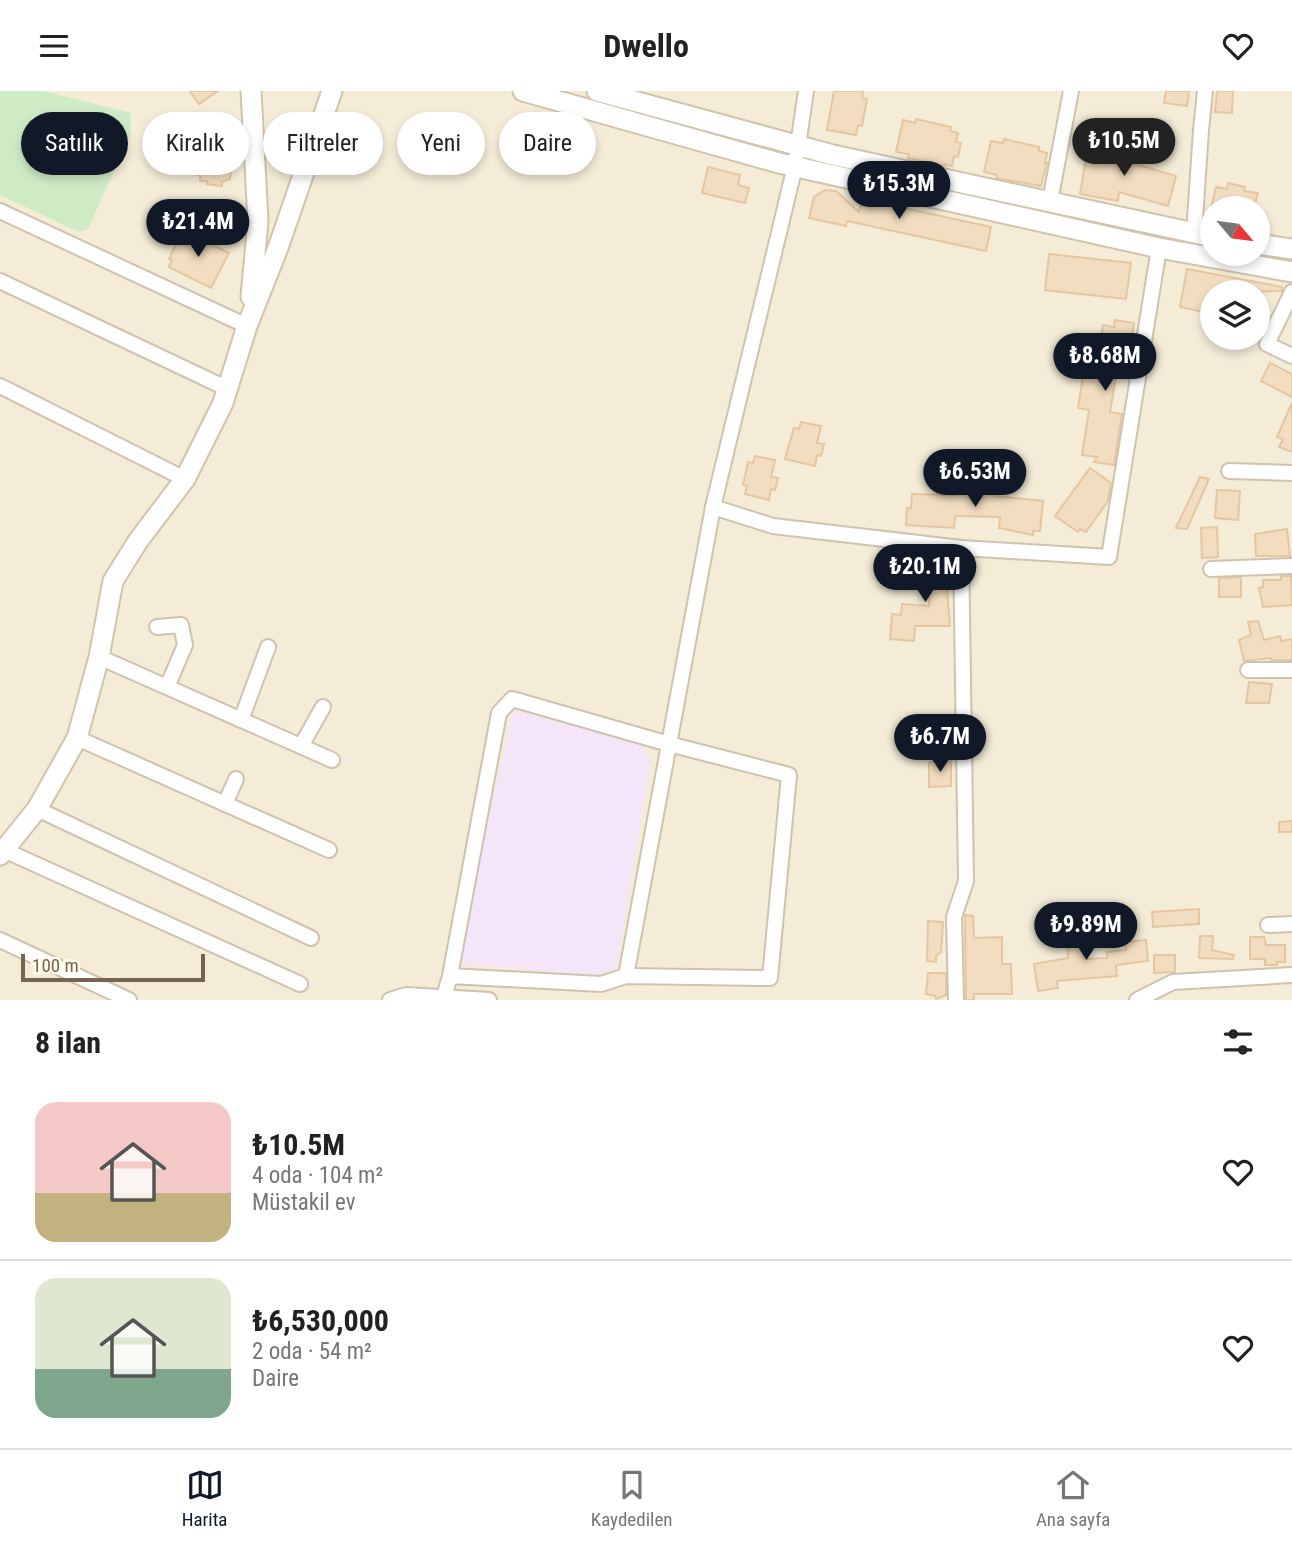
<!DOCTYPE html>
<html lang="tr">
<head>
<meta charset="utf-8">
<style>
	:root { --surface:#fff; --page:#f6f6f6; --text:#222; --muted:#767676; --line:#e0e0e0; --accent:#111827 }
	body { margin:0; font-family:"Roboto Condensed",sans-serif; background:var(--page); color:var(--text); height:100vh; display:flex; flex-direction:column; font-size:26px; white-space:nowrap }
	* { box-sizing:border-box; margin:0 }
	p { font-size:23px; color:var(--muted) }
	.icon { flex:none; width:38px; height:38px; fill:none; stroke:currentColor; stroke-width:2; stroke-linecap:round; stroke-linejoin:round }
	.map { position:relative; height:909px; overflow:hidden }
	.side { display:flex; flex-direction:column; background:var(--surface); flex:1 }
	.side>* { flex:none }
	.guide { position:absolute; left:21px; top:21px; width:700px; height:63px; display:flex; gap:14px }
	.needle { width:46px; rotate:119deg }
	.buttons { position:absolute; left:1200px; top:105px; display:grid; gap:14px }
	.buttons a { display:grid; place-items:center; width:70px; height:70px; border-radius:50%; background:var(--surface); box-shadow:0 4px 10px #0003; font-size:35px }
	.scale { position:absolute; left:21px; bottom:18px; width:184px; box-sizing:border-box; padding-left:7px; border:4px solid #78634c; border-top:0; font-size:19px; line-height:24px; white-space:nowrap; color:#78634c; -webkit-text-stroke:5px #fffcef; paint-order:stroke }
	.price { position:absolute; translate:-50% -60px; padding:0 16px; border-radius:24px; background:var(--accent); color:#fff; font-size:23px; line-height:46px; filter:drop-shadow(0 2px 4px #0008) }
	.price::after { content:''; position:absolute; left:50%; top:42px; width:21px; height:16px; margin-left:-10px; background:inherit; clip-path:polygon(0 0,100% 0,50% 100%) }
	.price.active { background:#222; color:#fff }
	ul { padding:0; list-style:none }
	li { display:flex; align-items:center; gap:21px; height:175px; padding:0 35px }
	li+li { border-top:2px solid var(--line) }
	li span { display:grid; place-items:center; flex:none; width:196px; height:140px; border-radius:21px; color:#555 }
	li>.icon { margin-inline-start:auto }
	span .icon { width:84px; height:84px; fill:#fffc; stroke-width:1 }
	li b { font-size:30px }
	h2 { display:flex; justify-content:space-between; align-items:center; height:84px; padding:0 35px; font-size:30px }
	.chip { padding:0 24px; border-radius:32px; background:var(--surface); box-shadow:0 4px 10px #0003; font-size:24px; line-height:63px }
	.chip.active { background:var(--accent); color:#fff }
	header { display:flex; justify-content:space-between; align-items:center; height:91px; padding:0 35px; background:var(--surface); font-size:32px; font-weight:700 }
	.dock { display:flex; justify-content:space-around; align-items:center; height:98px; border-top:2px solid var(--line); background:var(--surface); font-size:19px; color:var(--muted) }
	.dock a { display:grid; justify-items:center; gap:4px }
	.dock .active { color:var(--accent) }
	.map>svg:first-child { display:block }
</style>
</head>
<body>
<header><svg class="icon" aria-label="menu" viewBox="0 0 24 24"><path d="M4 6h16M4 12h16M4 18h16"/></svg>Dwello<svg class="icon" aria-label="heart" viewBox="0 0 24 24"><path d="M12 20l-8-8c-3-5 5-10 8-4 3-6 11-1 8 4z"/></svg></header>
<div class="map">
<svg width="1292" height="909" viewBox="0 0 1292 909">
	<rect width="100%" height="100%" fill="#fdf8e9"/>
	<path fill="#f4ecd7" fill-rule="evenodd" d="M 0,0 L 1292,0 L 1292,909 L 0,909 ZM 1213,117 L 1258,117 L 1258,163 L 1213,163 ZM 1213,201 L 1258,201 L 1258,247 L 1213,247 Z"/>
	<polygon fill="#f5e5f9" points="528,616 639,650 651,669 616,878 598,885 463,873 458,863 512,624"/>
	<polygon fill="#cfebc6" points="0,0 44,0 131,22 130,45 88,138 79,141 0,104"/>
	<g fill="#f2ddc0" stroke="#e5c6a0" stroke-width="2">
		<polygon points="190,0 218,0 199,13"/>
		<polygon points="834,0 863,0 862,7 867,8 862,35 858,34 856,44 827,39"/>
		<polygon points="1166,0 1189,0 1187,15 1164,12"/>
		<polygon points="1217,0 1233,0 1232,22 1215,21"/>
		<polygon points="916,28 951,36 950,40 958,42 956,51 961,52 958,66 954,65 952,75 945,73 944,75 908,67 909,63 896,61 903,29 915,32"/>
		<polygon points="196,34 230,36 230,42 234,42 230,88 222,91 222,95 207,93 207,90 200,90 200,84 192,83"/>
		<polygon points="1004,48 1039,56 1039,60 1047,62 1045,72 1047,72 1041,95 996,87 997,84 984,81 991,50 1003,52"/>
		<polygon points="1088,56 1126,63 1125,70 1176,85 1168,115 1119,101 1118,110 1080,103"/>
		<polygon points="708,76 740,84 738,94 749,97 745,112 702,102"/>
		<polygon points="1228,92 1245,96 1244,100 1258,102 1254,117 1211,117 1216,96 1227,98"/>
		<polygon points="825,99 836,100 859,121 862,108 991,136 986,160 847,130 846,135 809,127 814,106"/>
		<polygon points="186,141 229,162 211,197 169,176 172,169 169,168 179,146 182,148"/>
		<polygon points="1049,163 1131,172 1126,208 1045,199"/>
		<polygon points="1187,178 1282,196 1282,200 1213,201 1213,223 1180,216"/>
		<polygon points="1115,229 1134,232 1127,281 1117,279 1110,321 1122,323 1114,374 1094,371 1097,366 1082,364 1089,319 1078,317 1084,278 1096,280 1103,234 1114,236"/>
		<polygon points="1270,272 1292,283 1292,306 1261,290"/>
		<polygon points="1292,312 1292,361 1279,356 1283,348 1277,346"/>
		<polygon points="801,331 821,335 817,352 824,353 821,365 817,364 815,375 785,368 794,337 799,338"/>
		<polygon points="755,365 775,369 771,386 778,387 775,399 771,398 769,409 745,403 747,395 743,394 748,371 753,372"/>
		<polygon points="1090,377 1111,392 1108,410 1086,441 1080,438 1078,441 1055,425"/>
		<polygon points="1200,386 1209,388 1187,438 1176,437"/>
		<polygon points="957,393 994,395 994,405 1043,410 1040,440 1033,440 1033,444 999,437 1000,426 955,425 954,437 906,434 907,417 911,417 912,403 956,404"/>
		<polygon points="1217,399 1240,400 1238,429 1215,427"/>
		<polygon points="1217,436 1218,466 1202,467 1201,437"/>
		<polygon points="1287,438 1290,465 1256,465 1255,443"/>
		<polygon points="925,464 944,465 950,535 915,535 914,550 890,548 892,523 901,524 902,513 929,515"/>
		<polygon points="889,475 903,477 901,492 888,490"/>
		<polygon points="1281,485 1291,485 1292,514 1263,516 1259,497 1263,496 1263,489 1281,489"/>
		<polygon points="1241,486 1241,506 1219,506 1219,487"/>
		<polygon points="1258,530 1264,549 1280,545 1281,550 1292,548 1292,569 1271,569 1271,567 1244,570 1239,549 1251,544 1248,531"/>
		<polygon points="1249,591 1272,593 1269,612 1246,612"/>
		<polygon points="951,670 951,695 929,696 929,671"/>
		<polygon points="1292,730 1292,741 1279,741 1279,731"/>
		<polygon points="1199,818 1199,833 1153,836 1152,821"/>
		<polygon points="965,824 973,825 974,847 1002,846 1002,873 1011,873 1012,903 974,903 974,909 966,909"/>
		<polygon points="928,830 943,831 941,861 936,865 936,871 927,870"/>
		<polygon points="1082,832 1084,868 1107,867 1107,861 1126,859 1125,851 1146,849 1148,870 1116,874 1117,885 1057,890 1058,897 1038,900 1034,873 1068,867 1067,833"/>
		<polygon points="1200,845 1213,845 1212,859 1234,864 1233,868 1199,867"/>
		<polygon points="1250,846 1264,846 1266,854 1285,854 1285,871 1277,871 1277,874 1265,874 1265,868 1250,868"/>
		<polygon points="1154,864 1175,864 1175,881 1154,882"/>
		<polygon points="928,882 946,882 946,904 936,908 935,905 926,903"/>
	</g>
	<g fill="none" stroke-linecap="round" stroke-linejoin="round">
		<defs>
			<g id="street">
				<polyline points="806,0 795,75 713,416 773,435 961,457 1109,466 1159,157"/>
				<polyline points="1050,110 1071,0"/>
				<polyline points="0,120 247,235"/>
				<polyline points="1194,143 1201,39 1205,0"/>
				<polyline points="0,190 228,298"/>
				<polyline points="1292,201 1267,253 1292,265"/>
				<polyline points="0,295 185,388"/>
				<polyline points="1229,380 1292,382"/>
				<polyline points="1211,478 1292,475"/>
				<polyline points="157,536 181,534 185,554 167,596"/>
				<polyline points="99,566 332,669"/>
				<polyline points="1248,579 1292,579"/>
				<polyline points="241,629 268,556"/>
				<polyline points="77,647 329,759"/>
				<polyline points="301,655 323,616"/>
				<polyline points="225,713 236,688"/>
				<polyline points="37,718 311,847"/>
				<polyline points="4,759 300,893"/>
				<polyline points="1268,834 1292,833"/>
				<polyline points="0,849 129,909"/>
				<polyline points="626,885 713,416"/>
				<polyline points="444,906 450,885 499,622 512,608 669,653 789,684 770,887 626,885 601,893 450,885"/>
				<polyline points="390,909 406,904 489,909"/>
				<polyline points="956,909 954,826 966,790 961,457"/>
				<polyline points="1137,909 1173,891 1292,884"/>
			</g>
			<g id="secondary">
				<polyline points="523,0 779,72 1159,157 1292,181"/>
				<polyline points="597,0 833,64 1213,146"/>
				<polyline points="1258,153 1292,158"/>
				<polyline points="251,206 258,130 251,0"/>
				<polyline points="0,764 37,718 77,647 99,566 113,490 138,450 185,388 223,312 247,235 278,157 332,0"/>
			</g>
		</defs>
		<use href="#street" stroke="#cfc2ae" stroke-width="18"/>
		<use href="#secondary" stroke="#d2c3ab" stroke-width="23"/>
		<use href="#street" stroke="#fff" stroke-width="14"/>
		<use href="#secondary" stroke="#fff" stroke-width="19"/>
	</g>
</svg>
<div class="buttons">
<a><svg class="needle" viewBox="-14 -14 28 28"><path d="M0-13l5 13h-10z" fill="#e53935"/><path d="M0 13l5-13h-10z" fill="#767676"/></svg></a>
<a><svg class="icon" aria-label="layers" viewBox="0 0 24 24"><path d="M12 4l9 5-9 5-9-5zM3 14l9 5 9-5"/></svg></a>
</div>
<div class="scale">100 m</div>
<b class="price active" style="left:1124px;top:87px">₺10.5M</b>
<b class="price" style="left:899px;top:130px">₺15.3M</b>
<b class="price" style="left:198px;top:168px">₺21.4M</b>
<b class="price" style="left:1105px;top:302px">₺8.68M</b>
<b class="price" style="left:975px;top:418px">₺6.53M</b>
<b class="price" style="left:925px;top:513px">₺20.1M</b>
<b class="price" style="left:940px;top:683px">₺6.7M</b>
<b class="price" style="left:1086px;top:871px">₺9.89M</b>
<div class="guide">
<a class="chip active">Satılık</a>
<a class="chip">Kiralık</a>
<a class="chip">Filtreler</a>
<a class="chip">Yeni</a>
<a class="chip">Daire</a>
</div>
</div>
<section class="side">
<h2>8 ilan<svg class="icon" aria-label="filters" viewBox="0 0 24 24"><path d="M4 7h16M4 17h16"/><circle cx="9" cy="7" r="2"/><circle cx="15" cy="17" r="2"/></svg></h2>
<ul>
<li><span style="background:linear-gradient(#f6c9c9 65%,#c2b280 0)"><svg class="icon" aria-label="home" viewBox="0 0 24 24"><path d="M3 11l9-7 9 7M6 9v11h12V9"/></svg></span><div><b>₺10.5M</b><p>4 oda · 104 m²</p><p>Müstakil ev</p></div><svg class="icon" aria-label="heart" viewBox="0 0 24 24"><path d="M12 20l-8-8c-3-5 5-10 8-4 3-6 11-1 8 4z"/></svg></li>
<li><span style="background:linear-gradient(#dfe7d0 65%,#7fa58c 0)"><svg class="icon" aria-label="home" viewBox="0 0 24 24"><path d="M3 11l9-7 9 7M6 9v11h12V9"/></svg></span><div><b>₺6,530,000</b><p>2 oda · 54 m²</p><p>Daire</p></div><svg class="icon" aria-label="heart" viewBox="0 0 24 24"><path d="M12 20l-8-8c-3-5 5-10 8-4 3-6 11-1 8 4z"/></svg></li>
</ul>
</section>
<nav class="dock">
<a class="active"><svg class="icon" aria-label="map" viewBox="0 0 24 24"><path d="M3 6l6-2 6 2 6-2v14l-6 2-6-2-6 2zM9 4v14M15 6v14"/></svg>Harita</a>
<a><svg class="icon" aria-label="saved" viewBox="0 0 24 24"><path d="M7 4h10v16l-5-4-5 4z"/></svg>Kaydedilen</a>
<a><svg class="icon" aria-label="home" viewBox="0 0 24 24"><path d="M3 11l9-7 9 7M6 9v11h12V9"/></svg>Ana sayfa</a>
</nav>
</body>
</html>
